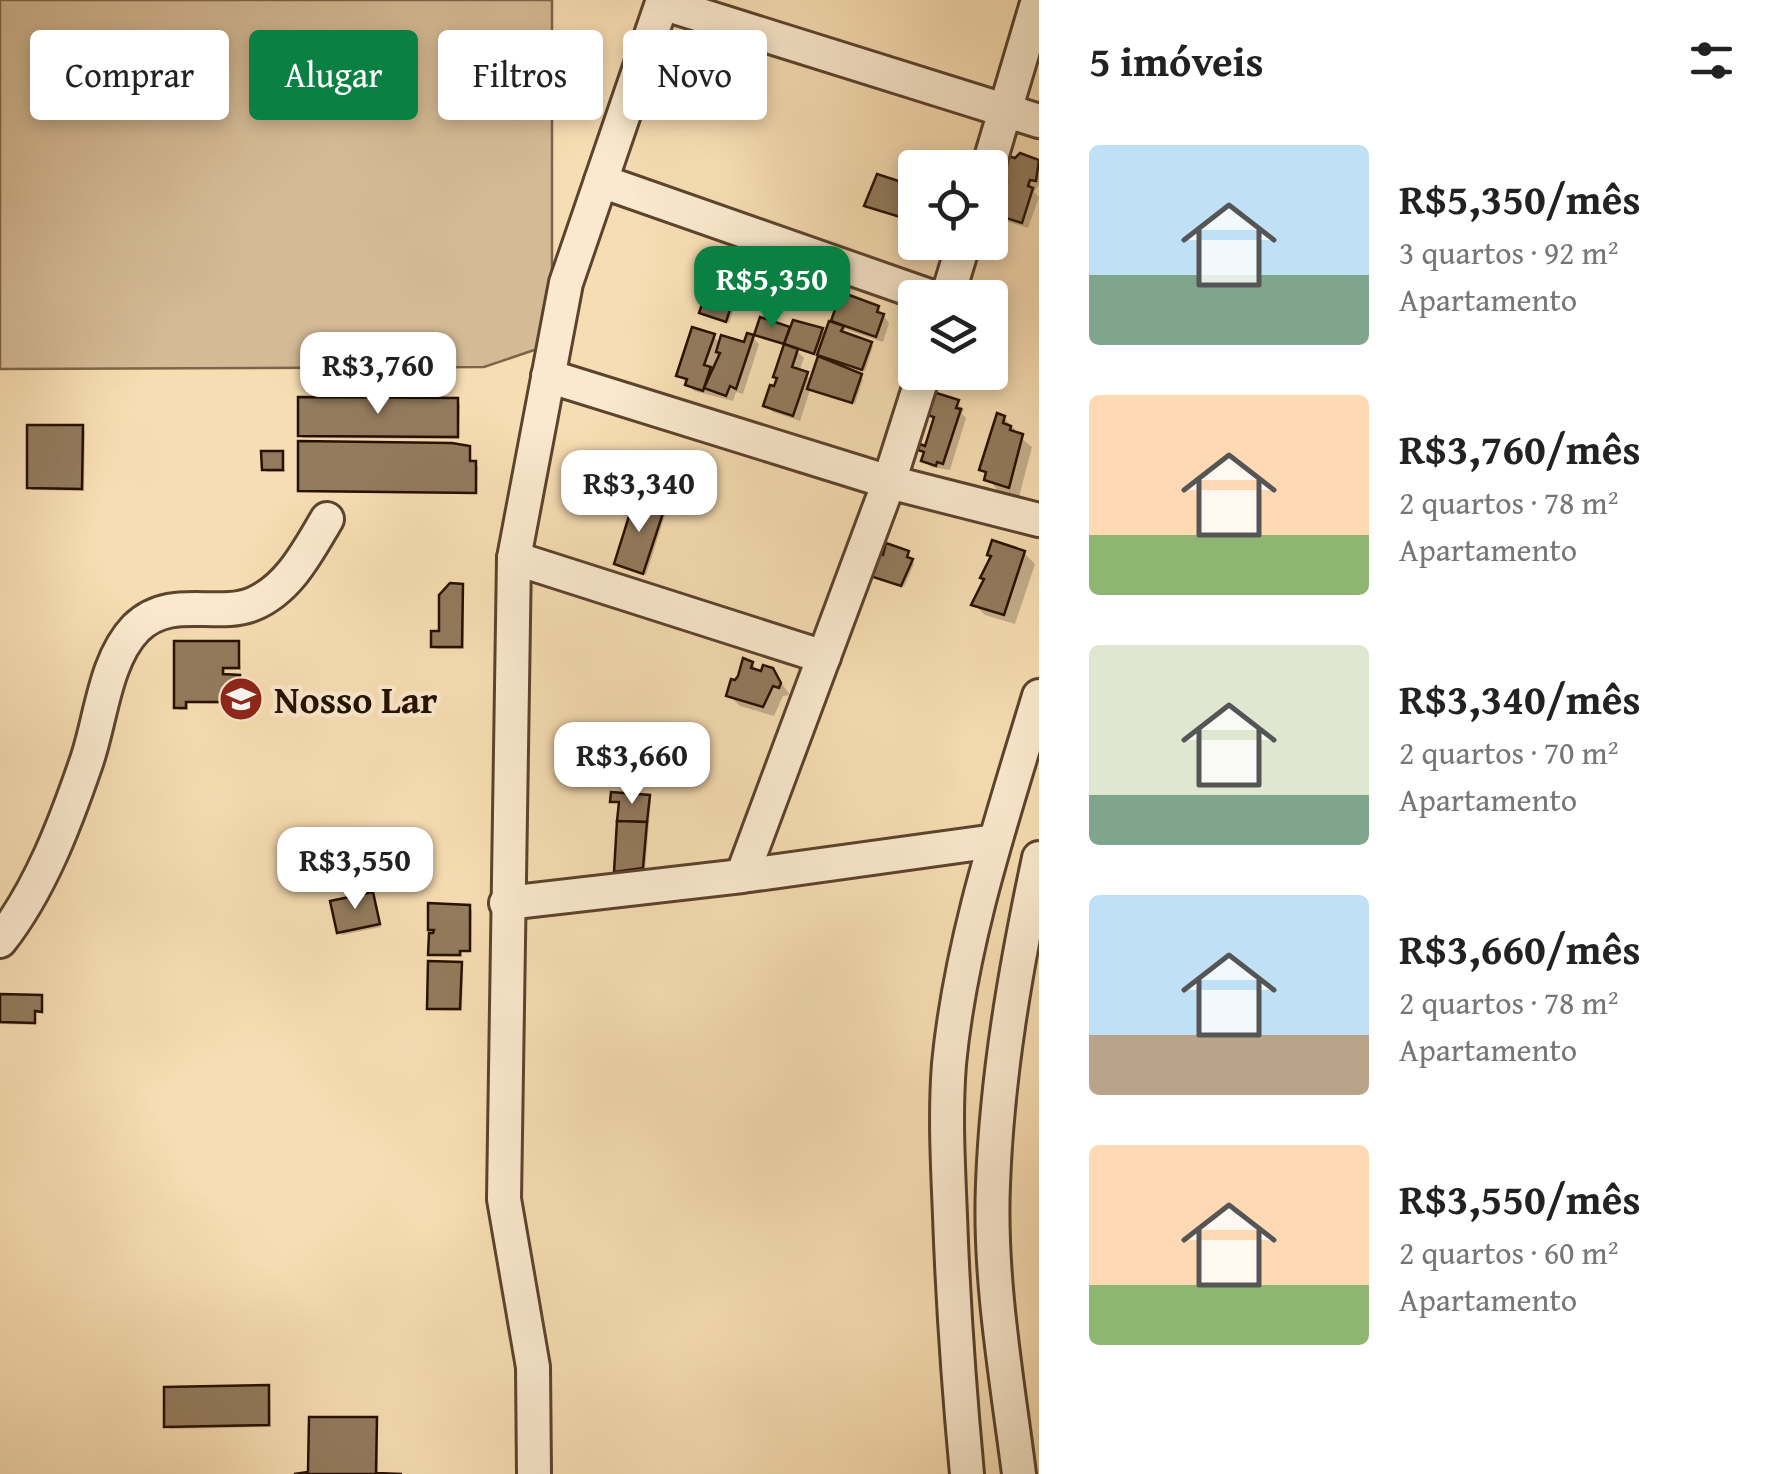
<!DOCTYPE html>
<html lang="pt">
<head>
<meta charset="utf-8">
<style>
	:root { --surface:#fff; --page:#f2f2f2; --text:#222; --muted:#767676; --accent:#0b8043 }
	body { margin:0; font-family:"Gentium Book Plus",serif; background:var(--page); color:var(--text); height:100vh; display:flex; flex-direction:column; font-size:38px; white-space:nowrap }
	* { box-sizing:border-box; margin:0 }
	p { font-size:32px; color:var(--muted) }
	.icon { flex:none; width:55px; height:55px; fill:none; stroke:currentColor; stroke-width:2; stroke-linecap:round; stroke-linejoin:round }
	.map { position:relative; flex:1; overflow:hidden }
	.panel { display:flex; flex-direction:column; background:var(--surface); width:750px }
	.panel>* { flex:none }
	.banner { position:absolute; left:30px; top:30px; width:858px; height:90px; display:flex; gap:20px }
	.controls { position:absolute; left:898px; top:150px; display:grid; gap:20px }
	.controls a { display:grid; place-items:center; width:110px; height:110px; border-radius:10px; background:var(--surface); box-shadow:0 5px 15px #0003; font-size:50px }
	.price { position:absolute; translate:-50% -85px; padding:0 22px; border-radius:20px; background:#fff; color:#222; font-size:32px; line-height:65px; filter:drop-shadow(0 2px 5px #0008) }
	.price::after { content:''; position:absolute; left:50%; top:60px; width:30px; height:22px; margin-left:-15px; background:inherit; clip-path:polygon(0 0,100% 0,50% 100%) }
	.price.current { background:var(--accent); color:#fff }
	ul { padding:0; list-style:none }
	li { display:flex; align-items:center; gap:30px; height:250px; padding:0 50px }
	li span { display:grid; place-items:center; flex:none; width:280px; height:200px; border-radius:10px; color:#555 }
	li>.icon { margin-inline-start:auto }
	span .icon { width:120px; height:120px; fill:#fffc; stroke-width:1 }
	li b { font-size:42px }
	h2 { display:flex; justify-content:space-between; align-items:center; height:120px; padding:0 50px; font-size:42px }
	.pill { padding:0 35px; border-radius:10px; background:var(--surface); box-shadow:0 5px 15px #0003; font-size:35px; line-height:90px }
	.pill.current { background:var(--accent); color:#fff }
	main { display:flex; flex:1; min-height:0 }
	.map>svg:first-child { display:block }
</style>
</head>
<body>
<main>
<div class="map">
<svg width="1039" height="1474" viewBox="0 0 1039 1474">
	<rect width="100%" height="100%" fill="#f7ddb3"/>
	<filter id="stains"><feTurbulence type="fractalNoise" baseFrequency=".002" numOctaves="4"/><feColorMatrix values="0 0 0 0 .2 0 0 0 0 .09 0 0 0 0 .02 0 0 0 .5 -.17"/></filter>
	<radialGradient id="worn" r=".72"><stop offset=".6" stop-color="#630" stop-opacity="0"/><stop offset="1" stop-color="#630" stop-opacity=".3"/></radialGradient>
	<polygon fill="#d4ba95" stroke="#7e654a" stroke-width="2.5" points="0,0 552,0 552,344 484,367 0,369"/>
	<g fill="#0003" fill-rule="evenodd">
		<polygon points="1020,156 1039,162 1039,185 1034,192 1039,197 1028,228 999,219 992,212 1000,210 1009,184 1003,178"/>
		<polygon points="909,187 912,190 903,219 867,205"/>
		<polygon points="738,284 741,287 729,323 702,312"/>
		<path d="M 842,296 L 878,308 L 889,323 L 883,342 L 845,329 L 843,334 L 873,346 L 865,371 L 846,365 L 844,371 L 863,379 L 855,404 L 810,390 L 800,421 L 773,412 L 766,405 L 775,390 L 786,346 L 757,334 L 762,320 L 791,330 L 822,330 L 827,335 ZM 794,348 L 820,356 L 812,380 L 799,372 L 804,358 Z"/>
		<polygon points="713,336 722,345 746,345 752,337 759,344 743,394 736,392 733,401 694,391 679,375"/>
		<polygon points="457,401 460,404 459,439 303,438 300,435"/>
		<polygon points="957,403 964,409 962,414 966,418 950,470 931,467 924,460 926,454 921,449 926,449 935,421 926,413"/>
		<polygon points="1004,418 1015,429 1014,432 1032,447 1019,497 997,490 982,469"/>
		<polygon points="82,428 85,431 84,491 32,490 29,487"/>
		<polygon points="469,449 472,464 478,466 477,494 303,492 300,490"/>
		<polygon points="282,453 285,472 267,472 265,469"/>
		<polygon points="664,509 666,512 646,575 619,566 617,564"/>
		<polygon points="907,553 909,560 914,564 904,587 875,578"/>
		<polygon points="1024,553 1035,564 1015,624 985,615 974,604"/>
		<polygon points="462,586 464,589 464,649 436,649 434,646"/>
		<polygon points="238,644 241,670 225,670 224,677 242,680 242,710 233,710 230,704 188,703 188,710 179,710 176,707"/>
		<polygon points="752,664 762,674 772,670 790,695 783,696 774,716 740,706 729,695"/>
		<polygon points="648,798 651,800 645,870 619,874 616,871 621,804 613,801"/>
		<polygon points="372,895 381,927 342,935 339,932"/>
		<polygon points="469,907 472,910 471,952 462,952 462,957 434,956 431,954 438,936 431,929"/>
		<polygon points="460,965 463,967 462,1011 432,1010 429,1008"/>
		<polygon points="0,997 41,998 43,1013 36,1013 36,1025 0,1024"/>
		<polygon points="267,1388 270,1390 271,1427 170,1429 167,1426"/>
		<polygon points="376,1420 378,1423 378,1474 311,1474"/>
	</g>
	<g fill="#937b5d" stroke="#271000" stroke-width="2.5">
		<polygon points="1020,153 1039,160 1036,181 1030,180 1028,186 1033,188 1022,223 990,213 992,204 999,207 1007,182 1000,179 1008,156 1015,158"/>
		<polygon points="877,174 911,185 900,217 864,206"/>
		<polygon points="713,273 739,282 726,322 699,313"/>
		<polygon points="841,292 879,306 877,312 884,314 876,337 831,321"/>
		<polygon points="760,317 790,327 784,344 754,335"/>
		<polygon points="793,320 823,328 814,354 784,344"/>
		<polygon points="829,321 844,326 841,331 872,342 862,370 817,355"/>
		<polygon points="692,327 715,334 704,365 711,367 703,391 685,385 687,379 676,376"/>
		<polygon points="747,333 754,335 736,389 730,386 726,396 704,388 720,353 716,352 721,335 744,342"/>
		<polygon points="784,344 798,349 792,367 808,372 793,416 763,406 770,385 774,386 777,378 773,377"/>
		<polygon points="818,356 862,374 852,403 807,389"/>
		<polygon points="930,391 959,400 956,408 961,409 943,464 937,462 936,466 921,461 924,452 918,450 920,444 925,446 934,417 923,414"/>
		<polygon points="298,397 458,398 458,437 298,436"/>
		<polygon points="997,413 1005,416 1003,423 1011,426 1010,430 1023,434 1009,488 984,480 986,472 979,470"/>
		<polygon points="27,425 83,425 82,489 27,488"/>
		<polygon points="298,441 452,443 470,446 470,461 476,461 476,493 298,491"/>
		<polygon points="261,451 283,451 283,470 262,470"/>
		<polygon points="635,497 665,507 643,574 614,564"/>
		<polygon points="992,540 1025,551 1004,615 971,605 984,579 980,578 991,556 987,555"/>
		<polygon points="886,543 909,551 907,557 913,559 901,586 870,576 877,553 883,555"/>
		<polygon points="450,583 463,584 462,647 431,647 431,631 439,631 439,595"/>
		<polygon points="174,641 239,641 239,668 223,668 223,674 240,675 240,708 227,708 227,702 186,702 186,708 174,708"/>
		<polygon points="743,658 753,662 751,668 761,671 763,665 773,668 781,683 779,688 773,686 763,707 726,696 731,679 735,680 738,676"/>
		<polygon points="611,792 650,795 647,822 617,821 619,802 610,802"/>
		<polygon points="617,821 647,822 643,868 614,872"/>
		<polygon points="373,892 380,924 337,933 330,901"/>
		<polygon points="428,903 470,905 470,951 460,951 460,955 428,955 429,933 433,933 434,930 428,930"/>
		<polygon points="428,961 462,962 460,1009 427,1009"/>
		<polygon points="0,994 42,995 42,1012 35,1011 35,1023 0,1022"/>
		<polygon points="269,1385 269,1425 164,1427 164,1387"/>
		<polygon points="309,1417 377,1417 376,1473 402,1474 294,1474 308,1472"/>
	</g>
	<g fill="none" stroke-linecap="round" stroke-linejoin="round">
		<defs>
			<g id="minor">
				<polyline points="662,3 1039,121"/>
				<polyline points="988,168 1038,0"/>
				<polyline points="601,181 935,298"/>
				<polyline points="947,298 964,242"/>
				<polyline points="548,376 889,482 1039,520"/>
				<polyline points="514,558 824,657"/>
				<polyline points="742,876 889,482 924,372"/>
				<polyline points="506,903 742,876 995,841"/>
				<path d="M 0,941 C 40,890 65,824 86,763 C 101,721 104,661 136,628 C 171,594 216,619 253,604 C 289,589 308,551 327,519"/>
				<polyline points="534,1474 533,1367 504,1199 514,558 566,283 663,0"/>
				<path d="M 967,1474 C 959,1388 953,1302 950,1216 C 948,1165 945,1115 949,1064 C 961,939 1003,816 1039,696"/>
				<path d="M 1019,1474 C 1007,1379 989,1280 993,1184 C 997,1074 1016,966 1039,858"/>
			</g>
		</defs>
		<use href="#minor" stroke="#5b432d" stroke-width="38"/>
		<use href="#minor" stroke="#fae9ce" stroke-width="32"/>
	</g>
	<defs>
		<symbol id="school-disc" viewBox="-11 -11 22 22"><circle r="9.5" fill="#8f2418" stroke="#fae9ce"/><path d="M0-5L7-2L0 1L-7-2ZM-4 1L0 2.5L4 1V4Q0 6-4 4Z" fill="#fff"/></symbol>
	</defs>
	<g fill-rule="evenodd">
		<use href="#school-disc" x="216" y="674" width="50" height="50"/>
	</g>
	<g text-anchor="middle" dominant-baseline="central" stroke-width="8" stroke-linejoin="round" paint-order="stroke">
		<g font-size="38" font-weight="bold" fill="#271000" stroke="#fae9ce" text-anchor="start">
			<text x="274" y="699">Nosso Lar</text>
		</g>
	</g>
	<rect width="100%" height="100%" filter="url(#stains)"/>
	<rect width="100%" height="100%" fill="url(#worn)"/>
</svg>
<div class="controls">
<a><svg class="icon" aria-label="locate" viewBox="0 0 24 24"><circle cx="12" cy="12" r="6"/><path d="M12 2v4M12 18v4M2 12h4M18 12h4"/></svg></a>
<a><svg class="icon" aria-label="layers" viewBox="0 0 24 24"><path d="M12 4l9 5-9 5-9-5zM3 14l9 5 9-5"/></svg></a>
</div>
<b class="price current" style="left:772px;top:331px">R$5,350</b>
<b class="price" style="left:378px;top:417px">R$3,760</b>
<b class="price" style="left:639px;top:535px">R$3,340</b>
<b class="price" style="left:632px;top:807px">R$3,660</b>
<b class="price" style="left:355px;top:912px">R$3,550</b>
<div class="banner">
<a class="pill">Comprar</a>
<a class="pill current">Alugar</a>
<a class="pill">Filtros</a>
<a class="pill">Novo</a>
</div>
</div>
<section class="panel">
<h2>5 imóveis<svg class="icon" aria-label="filters" viewBox="0 0 24 24"><path d="M4 7h16M4 17h16"/><circle cx="9" cy="7" r="2"/><circle cx="15" cy="17" r="2"/></svg></h2>
<ul>
<li><span style="background:linear-gradient(#bfe0f5 65%,#7fa58c 0)"><svg class="icon" aria-label="home" viewBox="0 0 24 24"><path d="M3 11l9-7 9 7M6 9v11h12V9"/></svg></span><div><b>R$5,350/mês</b><p>3 quartos · 92 m²</p><p>Apartamento</p></div></li>
<li><span style="background:linear-gradient(#ffd9b3 70%,#8fb573 0)"><svg class="icon" aria-label="home" viewBox="0 0 24 24"><path d="M3 11l9-7 9 7M6 9v11h12V9"/></svg></span><div><b>R$3,760/mês</b><p>2 quartos · 78 m²</p><p>Apartamento</p></div></li>
<li><span style="background:linear-gradient(#dfe7d0 75%,#7fa58c 0)"><svg class="icon" aria-label="home" viewBox="0 0 24 24"><path d="M3 11l9-7 9 7M6 9v11h12V9"/></svg></span><div><b>R$3,340/mês</b><p>2 quartos · 70 m²</p><p>Apartamento</p></div></li>
<li><span style="background:linear-gradient(#bfe0f5 70%,#b9a48a 0)"><svg class="icon" aria-label="home" viewBox="0 0 24 24"><path d="M3 11l9-7 9 7M6 9v11h12V9"/></svg></span><div><b>R$3,660/mês</b><p>2 quartos · 78 m²</p><p>Apartamento</p></div></li>
<li><span style="background:linear-gradient(#ffd9b3 70%,#8fb573 0)"><svg class="icon" aria-label="home" viewBox="0 0 24 24"><path d="M3 11l9-7 9 7M6 9v11h12V9"/></svg></span><div><b>R$3,550/mês</b><p>2 quartos · 60 m²</p><p>Apartamento</p></div></li>
</ul>
</section>
</main>
</body>
</html>
